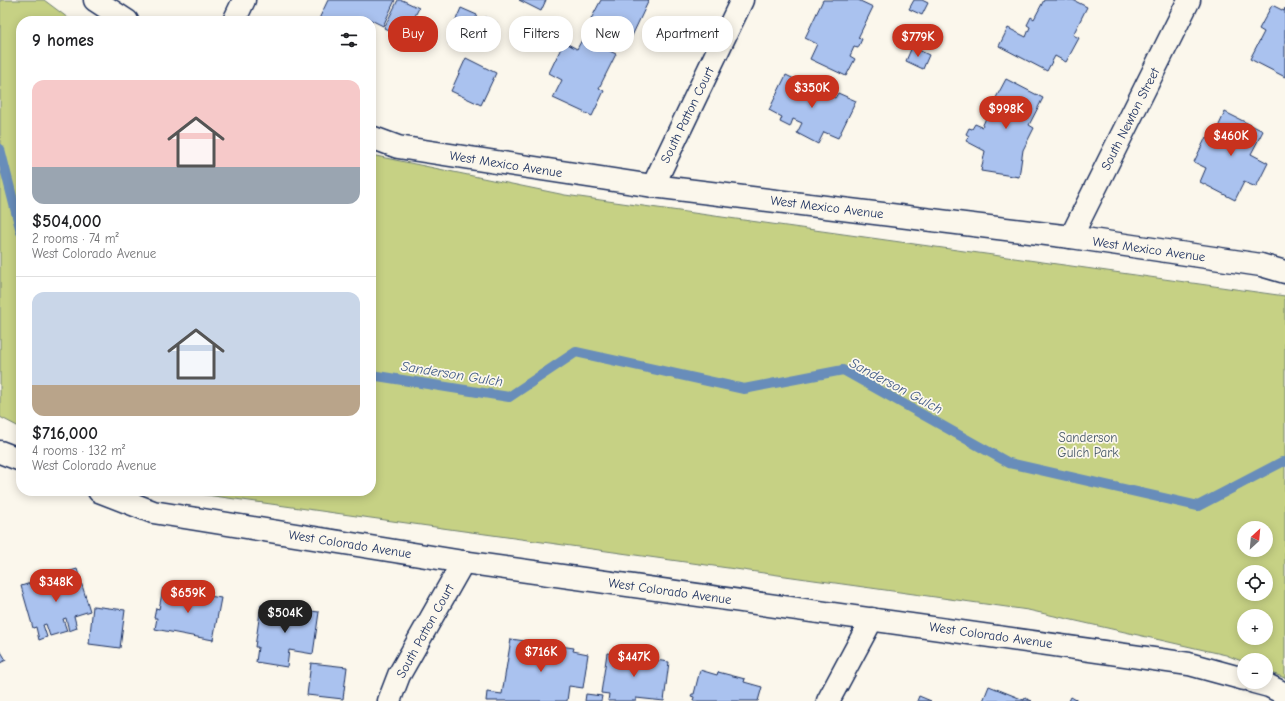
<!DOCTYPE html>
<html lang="en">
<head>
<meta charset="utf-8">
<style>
	:root { --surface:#fff; --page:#f6f6f6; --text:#202124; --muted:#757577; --line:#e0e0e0; --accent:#c8321e }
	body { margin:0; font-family:"Comic Neue",sans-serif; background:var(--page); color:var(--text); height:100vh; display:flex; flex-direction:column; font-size:15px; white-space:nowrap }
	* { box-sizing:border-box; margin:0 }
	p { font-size:13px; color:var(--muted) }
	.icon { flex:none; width:22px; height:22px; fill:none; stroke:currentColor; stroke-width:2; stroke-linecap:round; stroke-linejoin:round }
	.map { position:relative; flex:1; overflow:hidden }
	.details { position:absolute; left:16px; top:16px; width:360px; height:480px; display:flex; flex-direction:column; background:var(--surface); border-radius:16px; box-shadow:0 2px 10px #0003 }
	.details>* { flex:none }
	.top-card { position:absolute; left:388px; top:16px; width:380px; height:36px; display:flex; gap:8px }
	.needle { width:26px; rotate:26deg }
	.controls { position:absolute; left:1237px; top:521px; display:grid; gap:8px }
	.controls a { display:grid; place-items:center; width:36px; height:36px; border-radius:50%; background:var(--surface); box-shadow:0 2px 10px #0003; font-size:20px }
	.price { position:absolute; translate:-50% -34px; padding:0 9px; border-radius:14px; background:var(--accent); color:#fff; font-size:13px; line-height:26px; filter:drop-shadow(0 1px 2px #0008) }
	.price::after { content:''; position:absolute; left:50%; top:24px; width:12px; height:9px; margin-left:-6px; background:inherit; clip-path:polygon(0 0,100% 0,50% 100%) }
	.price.on { background:#222; color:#fff }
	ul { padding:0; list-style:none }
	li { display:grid; align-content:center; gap:8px; height:212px; padding:0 16px }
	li+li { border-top:1px solid var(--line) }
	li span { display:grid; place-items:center; height:124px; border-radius:12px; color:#555 }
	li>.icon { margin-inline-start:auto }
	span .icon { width:72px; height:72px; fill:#fffc; stroke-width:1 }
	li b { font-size:17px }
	h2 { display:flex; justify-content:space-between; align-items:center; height:48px; padding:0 16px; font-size:17px }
	.pill { padding:0 14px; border-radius:16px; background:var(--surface); box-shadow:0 2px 10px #0003; font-size:14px; line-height:36px }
	.pill.on { background:var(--accent); color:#fff }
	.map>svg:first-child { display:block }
</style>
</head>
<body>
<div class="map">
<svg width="1285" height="701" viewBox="0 0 1285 701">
	<rect width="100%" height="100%" fill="#fbf7ec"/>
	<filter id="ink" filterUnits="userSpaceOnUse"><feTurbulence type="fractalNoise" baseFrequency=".025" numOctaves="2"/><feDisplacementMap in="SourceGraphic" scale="8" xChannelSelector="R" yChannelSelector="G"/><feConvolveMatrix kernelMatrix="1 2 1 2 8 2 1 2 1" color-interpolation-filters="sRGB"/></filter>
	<g filter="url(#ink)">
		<g fill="#c6d184" stroke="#708071" fill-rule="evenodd">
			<polygon points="0,0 44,0 72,21 21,21 21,428 0,417"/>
			<path d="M 371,155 L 565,195 L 1285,296 L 1285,678 L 1266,671 L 1266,660 L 1244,660 L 1244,662 L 1226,655 L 1028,610 L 178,491 L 371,491 ZM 1244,528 L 1266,528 L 1266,550 L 1244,550 ZM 1244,572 L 1266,572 L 1266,594 L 1244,594 ZM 1244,616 L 1266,616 L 1266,638 L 1244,638 Z"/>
		</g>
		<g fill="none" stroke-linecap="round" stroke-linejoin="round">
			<g stroke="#688dba" stroke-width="10">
				<polyline points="0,149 21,232"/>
				<polyline points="371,375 509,397 576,352 744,389 843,370 1009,463 1198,506 1282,462 1285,462"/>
			</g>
		</g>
		<g fill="#aac2ef" stroke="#1b2f5e">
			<polygon points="328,0 395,0 383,26 367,18 365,21 318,21"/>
			<polygon points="398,0 402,0 419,8 404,38 384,28"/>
			<polygon points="519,0 546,0 541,11"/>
			<polygon points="601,0 649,0 631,38 591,19"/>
			<polygon points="823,0 858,0 873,7 858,38 862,39 858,48 854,47 850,56 855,59 846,76 810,59 817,44 805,38"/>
			<polygon points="914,0 922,0 928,3 922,15 909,9"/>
			<polygon points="1044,0 1073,0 1087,7 1073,35 1079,38 1066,62 1055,56 1047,71 999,46 1008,28 1026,37 1030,27 1027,25 1031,17 1034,19"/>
			<polygon points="1272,5 1284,11 1285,8 1285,77 1250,59 1264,32 1259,29"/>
			<polygon points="461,8 477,15 470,31 454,24"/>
			<polygon points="485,17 497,23 490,37 478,32"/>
			<polygon points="455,29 470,36 463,50 448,43"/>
			<polygon points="583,38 616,54 599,88 604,91 592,116 553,98 562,80 549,73 564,42 577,49"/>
			<polygon points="912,47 929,55 923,69 906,61"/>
			<polygon points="466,58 496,73 481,105 451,91"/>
			<polygon points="786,75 817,90 819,86 827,90 825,93 835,98 838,93 856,101 838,138 824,132 818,144 797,133 802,123 793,119 790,127 780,122 782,117 769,110"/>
			<polygon points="1006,79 1043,98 1029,125 1034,128 1023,150 1019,177 981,171 985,151 966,141 969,136 966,134 969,128 972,129 975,124 982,127 986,118 982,115 986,106 990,109"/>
			<polygon points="1225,112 1263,131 1251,154 1268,163 1256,187 1244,182 1235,200 1200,182 1206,168 1194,162 1206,137 1212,140"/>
			<polygon points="77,569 90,611 74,616 77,628 69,631 66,618 63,619 67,631 50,636 46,624 43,625 47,637 39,640 36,627 33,628 21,586"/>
			<polygon points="163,588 221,598 213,640 155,629 157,618 154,618 156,608 159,609"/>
			<polygon points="261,605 319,612 313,654 289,650 287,667 256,662 258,647 255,647"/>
			<polygon points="93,606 125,610 120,648 89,644"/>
			<polygon points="511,639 574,648 573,651 588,654 583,688 569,686 567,701 486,701 487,692 502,694"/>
			<polygon points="0,650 6,660 0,663"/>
			<polygon points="607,653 669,662 664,701 636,698 636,701 608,701 609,694 601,693"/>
			<polygon points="311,663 347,667 343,699 307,695"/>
			<polygon points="700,670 717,675 718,672 745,679 744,682 762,687 758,701 693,701 694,697 691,696 692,694 694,694"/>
			<polygon points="989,686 1024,700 1025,698 1032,701 983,701"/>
			<polygon points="586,694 602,696 601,701 585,701"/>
			<polygon points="919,696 931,701 917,701"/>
			<polygon points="1071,697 1078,701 1069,701"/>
		</g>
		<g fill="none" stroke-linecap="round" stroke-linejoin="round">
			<defs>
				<g id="street">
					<polyline points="95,0 127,21"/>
					<polyline points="234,21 244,0"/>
					<polyline points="371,137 398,147 653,186 1071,237 1261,265 1285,272"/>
					<polyline points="653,186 742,0"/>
					<polyline points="1071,237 1189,0"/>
					<polyline points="0,452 21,460"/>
					<polyline points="99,491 153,512 463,562 1189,664 1244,679"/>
					<polyline points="1254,682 1269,686 1285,694"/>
					<polyline points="389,701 399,675 463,562"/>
					<polyline points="828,701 872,619"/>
				</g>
			</defs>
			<use href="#street" stroke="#1b2f5e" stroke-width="25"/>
			<use href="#street" stroke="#fbf7ec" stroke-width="22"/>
		</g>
	</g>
	<g text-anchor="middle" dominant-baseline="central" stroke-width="3.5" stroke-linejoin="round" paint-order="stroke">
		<g font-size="13" fill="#1b2f5e" stroke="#fbf7ec">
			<text transform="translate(687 115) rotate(-64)">South Patton Court</text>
			<text transform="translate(1130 119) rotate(-63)">South Newton Street</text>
			<text transform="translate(506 164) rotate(9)">West Mexico Avenue</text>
			<text transform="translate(827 207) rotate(7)">West Mexico Avenue</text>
			<text transform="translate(1149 249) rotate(8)">West Mexico Avenue</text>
			<text transform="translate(350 544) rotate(9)">West Colorado Avenue</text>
			<text transform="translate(670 591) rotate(8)">West Colorado Avenue</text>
			<text transform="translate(425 631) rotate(-61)">South Patton Court</text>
			<text transform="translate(991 635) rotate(8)">West Colorado Avenue</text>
		</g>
		<g font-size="13" fill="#465868" stroke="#fbf7ec">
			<text x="1088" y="437">Sanderson<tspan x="1088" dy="15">Gulch Park</tspan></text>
		</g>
		<g font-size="14" font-style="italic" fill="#3b5684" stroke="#fbf7ec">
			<text transform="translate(452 374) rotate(9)">Sanderson Gulch</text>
			<text transform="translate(896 386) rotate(28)">Sanderson Gulch</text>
		</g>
	</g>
</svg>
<div class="controls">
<a><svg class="needle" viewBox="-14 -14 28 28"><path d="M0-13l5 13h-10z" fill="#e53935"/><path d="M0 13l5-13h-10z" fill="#757577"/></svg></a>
<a><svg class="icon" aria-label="locate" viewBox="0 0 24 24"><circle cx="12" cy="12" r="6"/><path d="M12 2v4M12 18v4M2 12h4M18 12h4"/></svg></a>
<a>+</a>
<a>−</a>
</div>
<b class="price" style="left:918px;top:58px">$779K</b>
<b class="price" style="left:812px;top:109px">$350K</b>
<b class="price" style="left:1006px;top:130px">$998K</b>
<b class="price" style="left:1231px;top:157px">$460K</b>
<b class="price" style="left:56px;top:603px">$348K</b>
<b class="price" style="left:188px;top:614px">$659K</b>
<b class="price on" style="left:285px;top:634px">$504K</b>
<b class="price" style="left:541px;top:673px">$716K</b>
<b class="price" style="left:634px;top:678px">$447K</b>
<div class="top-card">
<a class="pill on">Buy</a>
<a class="pill">Rent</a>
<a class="pill">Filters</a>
<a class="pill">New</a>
<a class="pill">Apartment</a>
</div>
<section class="details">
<h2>9 homes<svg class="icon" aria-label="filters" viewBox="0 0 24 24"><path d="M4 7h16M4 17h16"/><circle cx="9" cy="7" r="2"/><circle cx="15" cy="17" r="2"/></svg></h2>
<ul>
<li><span style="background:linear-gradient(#f6c9c9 70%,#9aa5b1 0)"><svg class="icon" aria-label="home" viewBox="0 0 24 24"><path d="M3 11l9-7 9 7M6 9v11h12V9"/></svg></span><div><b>$504,000</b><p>2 rooms · 74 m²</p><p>West Colorado Avenue</p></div></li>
<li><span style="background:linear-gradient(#c9d6e8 75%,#b9a48a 0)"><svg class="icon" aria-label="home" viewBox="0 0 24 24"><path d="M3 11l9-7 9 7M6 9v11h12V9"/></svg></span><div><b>$716,000</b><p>4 rooms · 132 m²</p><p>West Colorado Avenue</p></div></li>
</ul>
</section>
</div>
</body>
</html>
